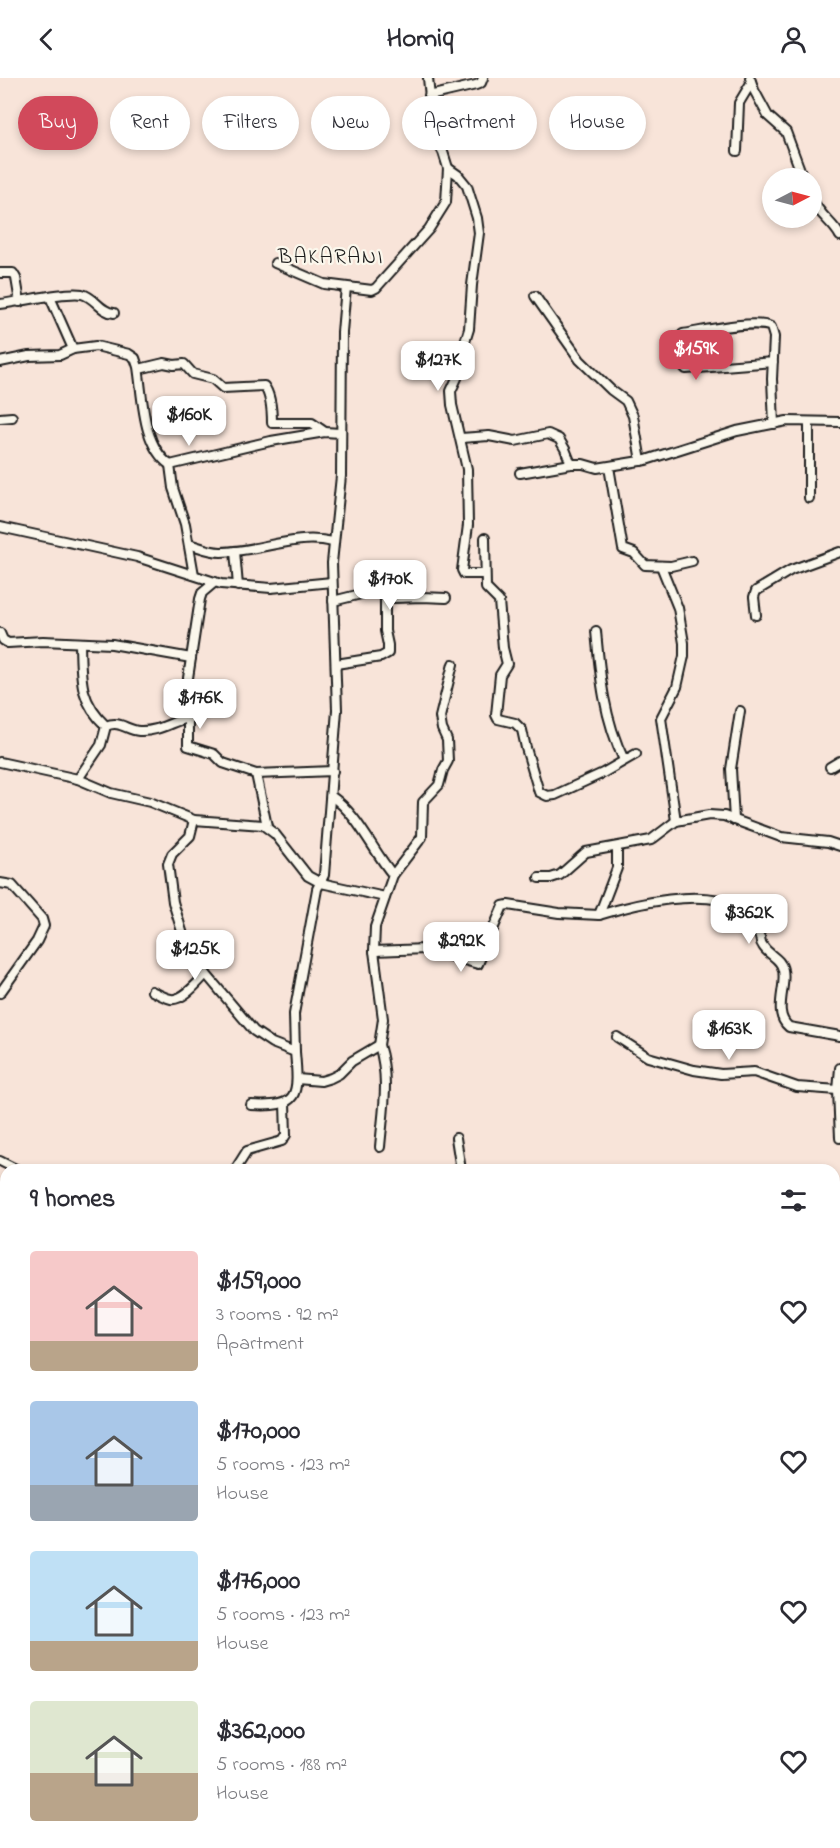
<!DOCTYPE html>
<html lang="en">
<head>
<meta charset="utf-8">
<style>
	:root { --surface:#fff; --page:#f7f7f7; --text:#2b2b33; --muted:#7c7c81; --accent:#d1495b }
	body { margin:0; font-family:"Indie Flower",sans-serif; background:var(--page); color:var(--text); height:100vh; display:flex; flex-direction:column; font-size:22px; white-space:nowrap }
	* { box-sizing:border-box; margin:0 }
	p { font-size:20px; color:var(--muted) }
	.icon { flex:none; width:33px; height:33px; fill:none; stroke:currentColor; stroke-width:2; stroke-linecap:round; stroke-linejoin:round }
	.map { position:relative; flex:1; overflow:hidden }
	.sheet { position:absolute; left:0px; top:1086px; width:840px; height:684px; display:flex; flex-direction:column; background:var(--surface); border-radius:18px 18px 0 0; box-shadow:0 3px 9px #0003 }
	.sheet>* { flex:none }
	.banner { position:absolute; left:18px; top:18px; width:804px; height:54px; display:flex; gap:12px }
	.needle { width:39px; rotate:84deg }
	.controls { position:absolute; left:762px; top:90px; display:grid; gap:12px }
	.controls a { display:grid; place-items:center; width:60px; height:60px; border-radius:50%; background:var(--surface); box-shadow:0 3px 9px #0003; font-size:30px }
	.price { position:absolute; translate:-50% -51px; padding:0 14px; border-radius:12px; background:#fff; color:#222; font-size:20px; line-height:39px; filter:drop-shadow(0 2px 3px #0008) }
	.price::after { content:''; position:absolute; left:50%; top:36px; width:18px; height:14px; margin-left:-9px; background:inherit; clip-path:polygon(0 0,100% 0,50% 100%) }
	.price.on { background:var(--accent); color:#fff }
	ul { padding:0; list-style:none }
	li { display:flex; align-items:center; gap:18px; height:150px; padding:0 30px }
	li span { display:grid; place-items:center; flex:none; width:168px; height:120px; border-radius:6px; color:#555 }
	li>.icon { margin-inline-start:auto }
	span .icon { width:72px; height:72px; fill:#fffc; stroke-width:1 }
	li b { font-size:26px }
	h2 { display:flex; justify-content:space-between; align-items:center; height:72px; padding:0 30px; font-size:26px }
	.tag { padding:0 21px; border-radius:27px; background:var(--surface); box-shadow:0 3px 9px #0003; font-size:21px; line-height:54px }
	.tag.on { background:var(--accent); color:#fff }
	header { display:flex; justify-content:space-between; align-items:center; height:78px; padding:0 30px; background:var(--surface); font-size:27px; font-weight:700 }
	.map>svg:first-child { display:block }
</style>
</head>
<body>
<header><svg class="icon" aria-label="back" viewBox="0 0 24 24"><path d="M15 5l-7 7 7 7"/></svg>Homiq<svg class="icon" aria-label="person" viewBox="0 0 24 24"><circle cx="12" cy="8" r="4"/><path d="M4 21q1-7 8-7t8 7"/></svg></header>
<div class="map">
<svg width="840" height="1770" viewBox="0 0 840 1770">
	<rect width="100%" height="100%" fill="#f8e4d9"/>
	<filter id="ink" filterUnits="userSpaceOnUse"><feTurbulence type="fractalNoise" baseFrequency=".0167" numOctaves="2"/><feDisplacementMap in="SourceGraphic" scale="12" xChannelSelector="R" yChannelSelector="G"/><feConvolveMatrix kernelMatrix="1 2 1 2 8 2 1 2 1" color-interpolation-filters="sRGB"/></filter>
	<g filter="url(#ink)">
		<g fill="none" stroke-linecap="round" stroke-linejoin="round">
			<defs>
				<g id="minor">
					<polyline points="750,0 754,12 768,38 786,54 803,100"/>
					<polyline points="429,18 476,7 481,5 483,0"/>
					<polyline points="737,73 739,25 751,5"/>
					<polyline points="448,90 458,97 467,108 477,140 479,155 472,207 469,251 464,267 457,300 451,313 452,327 467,391 468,447 462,492 464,496 485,496"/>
					<path d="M 812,120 C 819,138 833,144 840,158"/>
					<polyline points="275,185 324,206 372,212 376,210 429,151 446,124 448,90 443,74 434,58 428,0"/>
					<polyline points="0,195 13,195 16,200 20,224"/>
					<polyline points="535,218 580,282 611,312 626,323 633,338 641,383"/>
					<polyline points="50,219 73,271"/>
					<path d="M 0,226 C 20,224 65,213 82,216 C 95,219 100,234 114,235"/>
					<path d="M 0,284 L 29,278 L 60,277 L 73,271 L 96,268 L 129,276 L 135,280 L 138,289 C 143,320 142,367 170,387"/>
					<path d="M 773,284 L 686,291 L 682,287 L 679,259 L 683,256 C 702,253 755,241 771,249 L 774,259 L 772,301 L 774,346"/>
					<path d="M 139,291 L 164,285 L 174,287 L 184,286 L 193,296 L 213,301 L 223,310 L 264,308 C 271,317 272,333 272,345 L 312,345 L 325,354"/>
					<polyline points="0,340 12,339"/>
					<polyline points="461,360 489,358 515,363 548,356 559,361 565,371 571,386"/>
					<polyline points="609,389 623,471 634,475 645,487 671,488 692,483"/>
					<polyline points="520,395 571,386 583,386 597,390 646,382 737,353 787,343 840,344"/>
					<polyline points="809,420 809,344"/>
					<polyline points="0,449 137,479 221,506 271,510 332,504"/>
					<polyline points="485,460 486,510 499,523 503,570 507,586 500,597 496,637 498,641 515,645 522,652 526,670 539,714 547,718 555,717 603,695 636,676"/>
					<path d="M 189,466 C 199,469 210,474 221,474 C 259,474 295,455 333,464"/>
					<polyline points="235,473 238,508"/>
					<polyline points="661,488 678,530 684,565 684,578 677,609 661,640 676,743"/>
					<polyline points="194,497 185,446 173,410 170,387 271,363 325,354 340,355"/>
					<polyline points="215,504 202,515 200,521 188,600 188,668 214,676 223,685 256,696 333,693"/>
					<polyline points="333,523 373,513 394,520 422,519 446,520"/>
					<polyline points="756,537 754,519 756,513 791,492 840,474"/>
					<path d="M 596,553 C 600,598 604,641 624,682"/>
					<polyline points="0,555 3,562 8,565 43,563 112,566 191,580"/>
					<path d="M 80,565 C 81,600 79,623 106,648"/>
					<polyline points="336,586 381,579 388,575 388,567 385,553 385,518"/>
					<polyline points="0,684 78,701 111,715 150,724 194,742 263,747 275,756 308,798 321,805 385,819"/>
					<polyline points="830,689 840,683"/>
					<polyline points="256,696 267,748"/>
					<path d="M 78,701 L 101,667 L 106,648 C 120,642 126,652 139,653 C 158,654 171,644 187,640"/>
					<path d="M 331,718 C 358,736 372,772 393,797"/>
					<path d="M 194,742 L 190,758 L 172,776 L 168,786 L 173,824 L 184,860 L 206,896 L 254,953 L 272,965 L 295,974 C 299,1018 299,1030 251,1027"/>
					<polyline points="734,742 731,691 740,633"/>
					<polyline points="539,800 551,800 560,797 586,774 651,762 676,743 709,737 724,738 781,759 828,764 840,768"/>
					<polyline points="0,805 12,807 42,841 44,848 37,863 0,915"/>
					<path d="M 599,837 C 634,826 705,809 738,829 C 746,834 756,851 760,859 C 761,863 760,864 763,868 C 768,877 781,880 783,892 C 787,909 772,935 789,949 L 840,958"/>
					<polyline points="374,873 426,871 478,886 503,828 508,827 559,835 599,837 617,790 617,769"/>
					<path d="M 152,913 C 158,916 165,920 171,921 C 183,923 198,904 206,896"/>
					<polyline points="617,959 648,979 694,992 721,996 754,994 797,1009 838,1012"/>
					<path d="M 379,967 C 390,1002 383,1033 380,1069"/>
					<polyline points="295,974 294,936 317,811 324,797 337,632 332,485 341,398 342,254 346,209"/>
					<polyline points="840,990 838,1012 840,1060"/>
					<polyline points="297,1001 321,1003 331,1000 339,996 352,983 379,967 383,941 374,873 375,849 393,797 422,759 423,724 439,707 443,692 448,683 447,662 442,651 440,639 453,586"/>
					<polyline points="456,1060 461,1092"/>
					<polyline points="0,1083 18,1092"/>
					<polyline points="235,1092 247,1073 282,1063 286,1057 285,1025"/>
					<polyline points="834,1126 840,1126"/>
					<polyline points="834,1172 840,1171"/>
					<polyline points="834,1244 840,1244"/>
					<polyline points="3,1259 6,1259"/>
					<polyline points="834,1361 840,1362"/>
					<polyline points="0,1404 6,1405"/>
					<polyline points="834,1473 840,1469"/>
					<polyline points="0,1476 6,1460"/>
					<polyline points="834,1552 840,1552"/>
					<polyline points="0,1592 6,1595"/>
					<polyline points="834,1665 840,1665"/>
					<polyline points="5,1677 6,1674"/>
					<polyline points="834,1764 840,1765"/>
					<polyline points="158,1768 160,1764"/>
					<polyline points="130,1770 132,1764"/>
					<polyline points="317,1770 317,1764"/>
					<polyline points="786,1770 786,1764"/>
				</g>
			</defs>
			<use href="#minor" stroke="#1c1c1c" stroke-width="12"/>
			<use href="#minor" stroke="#fbf7ec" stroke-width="8"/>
		</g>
	</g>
	<g text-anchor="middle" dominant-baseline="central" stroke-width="4.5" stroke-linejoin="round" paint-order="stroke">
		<g font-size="21" letter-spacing="1.5" fill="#1c1c1c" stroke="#fbf7ec">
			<text x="331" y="180">BAKARANI</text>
		</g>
	</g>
</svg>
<div class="controls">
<a><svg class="needle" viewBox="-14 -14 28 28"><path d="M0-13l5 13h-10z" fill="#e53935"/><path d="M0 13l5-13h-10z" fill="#7c7c81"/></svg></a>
</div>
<b class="price on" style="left:696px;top:303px">$159K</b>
<b class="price" style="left:438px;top:314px">$127K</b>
<b class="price" style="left:189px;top:369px">$160K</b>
<b class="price" style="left:390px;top:533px">$170K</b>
<b class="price" style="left:200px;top:652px">$176K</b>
<b class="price" style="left:749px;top:867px">$362K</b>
<b class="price" style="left:461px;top:895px">$292K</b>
<b class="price" style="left:195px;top:903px">$125K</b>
<b class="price" style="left:729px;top:983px">$163K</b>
<div class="banner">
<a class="tag on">Buy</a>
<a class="tag">Rent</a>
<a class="tag">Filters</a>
<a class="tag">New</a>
<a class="tag">Apartment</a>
<a class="tag">House</a>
</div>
<section class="sheet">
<h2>9 homes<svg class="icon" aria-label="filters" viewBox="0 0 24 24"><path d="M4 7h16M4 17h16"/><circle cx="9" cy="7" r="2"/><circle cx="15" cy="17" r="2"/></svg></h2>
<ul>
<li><span style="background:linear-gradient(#f6c9c9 75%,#b9a48a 0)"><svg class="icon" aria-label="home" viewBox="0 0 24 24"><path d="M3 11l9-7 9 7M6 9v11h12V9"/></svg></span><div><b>$159,000</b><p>3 rooms · 92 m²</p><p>Apartment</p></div><svg class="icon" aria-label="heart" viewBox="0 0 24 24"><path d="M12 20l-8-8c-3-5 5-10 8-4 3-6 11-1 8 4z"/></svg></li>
<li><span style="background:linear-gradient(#a9c7e8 70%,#9aa5b1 0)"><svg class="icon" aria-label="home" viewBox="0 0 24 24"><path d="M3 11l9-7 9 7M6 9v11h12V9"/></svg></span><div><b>$170,000</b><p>5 rooms · 123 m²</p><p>House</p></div><svg class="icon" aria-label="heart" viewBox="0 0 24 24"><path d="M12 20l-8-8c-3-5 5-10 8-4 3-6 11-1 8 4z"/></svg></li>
<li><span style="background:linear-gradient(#bfe0f5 75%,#b9a48a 0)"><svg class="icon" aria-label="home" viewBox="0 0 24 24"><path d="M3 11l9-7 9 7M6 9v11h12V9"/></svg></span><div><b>$176,000</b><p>5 rooms · 123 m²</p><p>House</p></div><svg class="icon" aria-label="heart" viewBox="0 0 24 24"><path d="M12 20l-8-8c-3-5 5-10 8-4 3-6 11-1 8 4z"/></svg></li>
<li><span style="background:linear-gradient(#dfe7d0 60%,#b9a48a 0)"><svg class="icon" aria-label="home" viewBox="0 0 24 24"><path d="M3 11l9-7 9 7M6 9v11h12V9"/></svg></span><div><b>$362,000</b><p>5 rooms · 188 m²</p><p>House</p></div><svg class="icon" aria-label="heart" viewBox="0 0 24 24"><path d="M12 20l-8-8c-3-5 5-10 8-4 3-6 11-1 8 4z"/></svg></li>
</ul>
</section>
</div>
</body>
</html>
